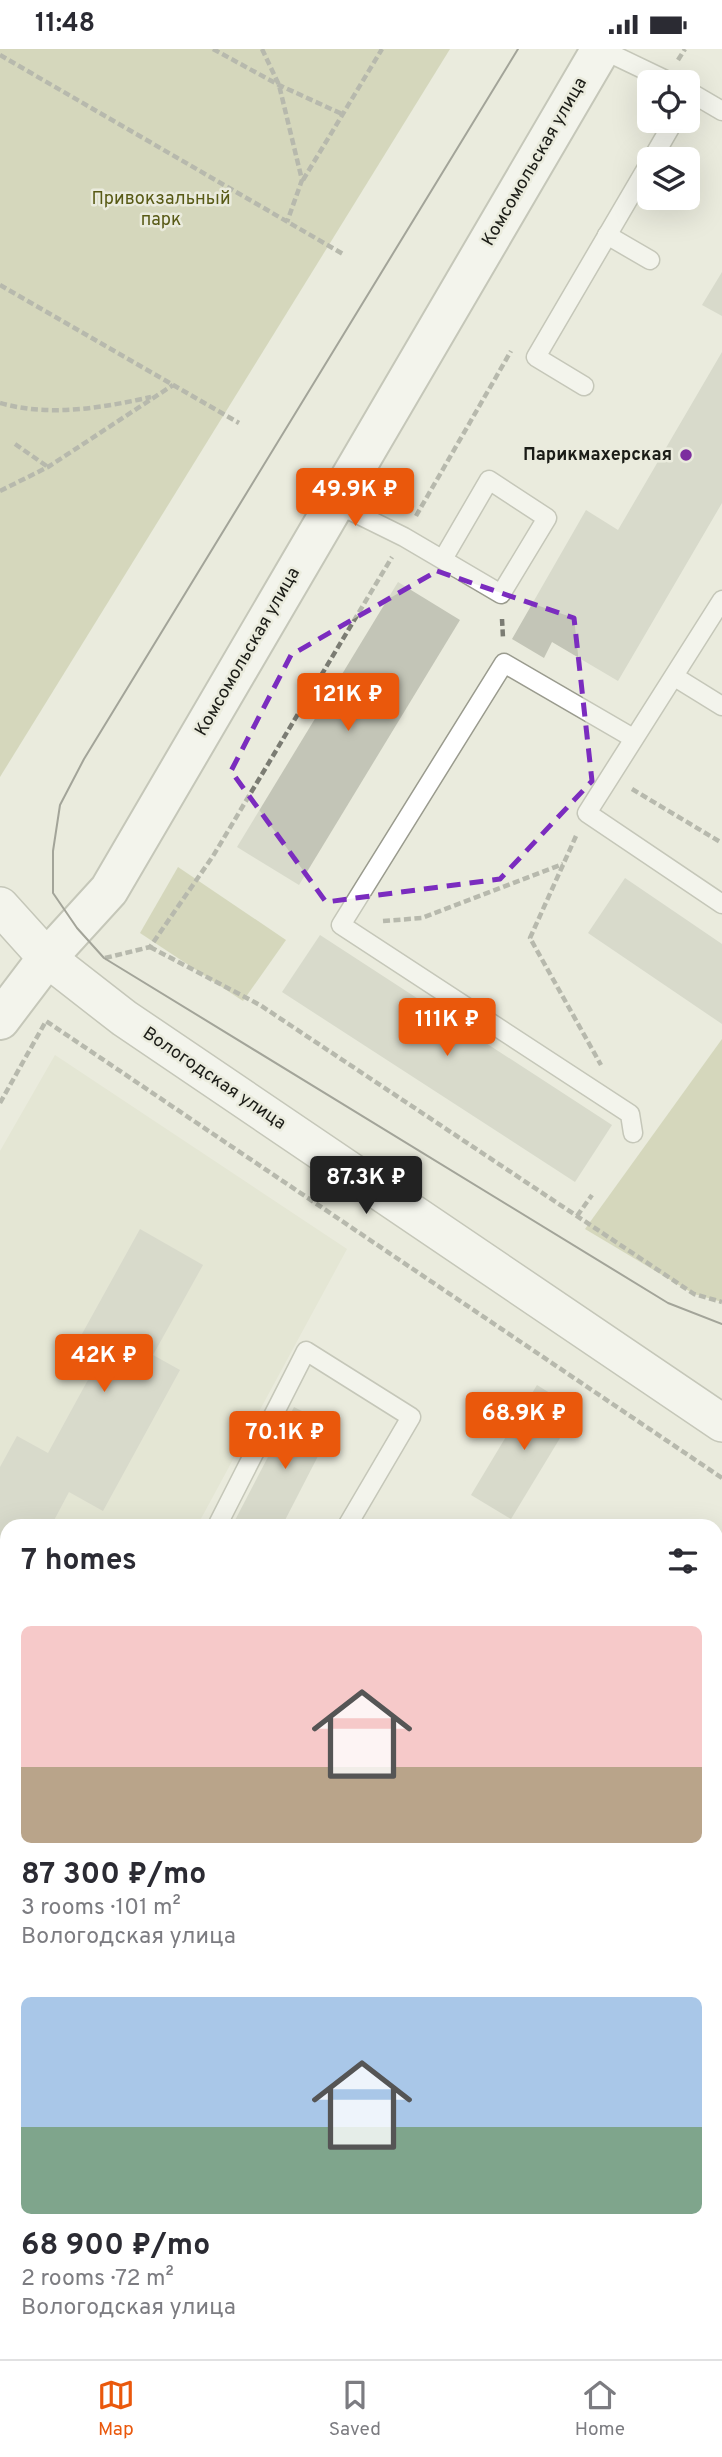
<!DOCTYPE html>
<html lang="en">
<head>
<meta charset="utf-8">
<style>
	:root { --surface:#fff; --page:#f7f7f7; --text:#2b2b33; --muted:#7c7c81; --line:#e1e1e2; --accent:#ea580c }
	body { margin:0; font-family:Overpass,sans-serif; background:var(--page); color:var(--text); height:100vh; display:flex; flex-direction:column; font-size:26px; white-space:nowrap }
	* { box-sizing:border-box; margin:0 }
	p { font-size:23px; color:var(--muted) }
	.icon { flex:none; width:38px; height:38px; fill:none; stroke:currentColor; stroke-width:2; stroke-linecap:round; stroke-linejoin:round }
	.map { position:relative; flex:1; overflow:hidden }
	.drawer { position:absolute; left:0px; top:1470px; width:723px; height:840px; display:flex; flex-direction:column; background:var(--surface); border-radius:21px 21px 0 0; box-shadow:0 7px 28px #0002 }
	.drawer>* { flex:none }
	.controls { position:absolute; left:637px; top:21px; display:grid; gap:14px }
	.controls a { display:grid; place-items:center; width:63px; height:63px; border-radius:10px; background:var(--surface); box-shadow:0 7px 28px #0002; font-size:35px }
	.price { position:absolute; translate:-50% -60px; padding:0 16px; border-radius:7px; background:var(--accent); color:#fff; font-size:23px; line-height:46px; filter:drop-shadow(0 2px 4px #0008) }
	.price::after { content:''; position:absolute; left:50%; top:42px; width:21px; height:16px; margin-left:-10px; background:inherit; clip-path:polygon(0 0,100% 0,50% 100%) }
	.price.selected { background:#222; color:#fff }
	ul { padding:0; list-style:none }
	li { display:grid; align-content:center; gap:14px; height:371px; padding:0 21px }
	li span { display:grid; place-items:center; height:217px; border-radius:10px; color:#555 }
	li>.icon { margin-inline-start:auto }
	span .icon { width:126px; height:126px; fill:#fffc; stroke-width:1 }
	li b { font-size:30px }
	h2 { display:flex; justify-content:space-between; align-items:center; height:84px; padding:0 21px; font-size:30px }
	.status { display:flex; justify-content:space-between; align-items:center; height:49px; padding:0 35px; background:var(--surface); direction:ltr }
	.status svg { height:19px; fill:currentColor }
	.tabs { display:flex; justify-content:space-around; align-items:center; height:98px; border-top:2px solid var(--line); background:var(--surface); font-size:19px; color:var(--muted) }
	.tabs a { display:grid; justify-items:center; gap:4px }
	.tabs .selected { color:var(--accent) }
	.map>svg:first-child { display:block }
</style>
</head>
<body>
<div class="status"><b>11:48</b><svg viewBox="0 0 49 12"><path d="M0 12V9h3v3zM5 12V6h3v6zM10 12V3h3v9zM15 12V0h3v12zM26 1h20v11H26zM47 4h2v5h-2z"/></svg></div>
<div class="map">
<svg width="722" height="2310" viewBox="0 0 722 2310">
	<rect width="100%" height="100%" fill="#eaebdd"/>
	<g fill="#dedfca">
		<polygon points="55,1006 347,1200 197,1477 7,1477 7,1630 0,1627 0,1102"/>
		<polygon points="716,2122 722,2125 722,2310 82,2310 77,2303 716,2303"/>
	</g>
	<g fill="#bcbf96">
		<polygon points="0,0 450,0 0,728"/>
		<polygon points="178,818 286,891 243,952 140,884"/>
		<polygon points="722,990 722,1253 694,1245 585,1180"/>
		<polygon points="0,1934 7,1938 7,2159 0,2172"/>
	</g>
	<g fill="#c3c5b7">
		<polygon points="722,223 722,267 702,256"/>
		<polygon points="722,303 722,454 618,632 552,593 544,609 512,590 586,461 618,481"/>
		<polygon points="398,533 460,571 299,836 237,798"/>
		<polygon points="625,829 722,895 722,975 588,884"/>
		<polygon points="320,886 612,1076 575,1133 282,943"/>
		<polygon points="140,1180 203,1216 153,1306 180,1321 103,1462 69,1443 51,1477 7,1477 7,1535 0,1531 0,1418 17,1387 48,1404 101,1307 77,1294"/>
		<polygon points="537,1336 577,1361 511,1470 471,1446"/>
		<polygon points="294,1358 333,1378 282,1477 232,1477"/>
		<polygon points="0,1823 7,1827 7,1919 0,1915"/>
		<polygon points="716,1832 722,1836 722,1949 716,1945"/>
		<polygon points="716,2122 722,2125 722,2185 716,2182"/>
		<polygon points="188,2303 309,2303 305,2310 200,2310"/>
		<polygon points="351,2303 398,2303 394,2310 363,2310"/>
		<polygon points="450,2303 602,2303 597,2310 462,2310"/>
	</g>
	<g fill="none" stroke-linecap="round" stroke-linejoin="round">
		<defs>
			<g id="lane">
				<polyline points="601,0 670,33"/>
				<polyline points="688,42 722,62"/>
				<polyline points="652,110 674,72"/>
				<polyline points="607,186 650,211"/>
				<polyline points="584,337 536,308 649,115"/>
				<polyline points="335,454 404,488 501,545 547,469 489,431 443,510"/>
				<polyline points="722,551 587,764 722,855"/>
				<polyline points="675,628 722,657"/>
				<polyline points="633,689 504,614 341,876 630,1065 633,1084"/>
				<polyline points="217,1477 306,1302 411,1368 347,1477"/>
				<polyline points="716,2243 722,2255"/>
				<polyline points="716,2278 722,2266"/>
				<polyline points="145,2303 157,2310"/>
				<polyline points="698,2310 702,2303"/>
			</g>
			<g id="street">
				<polyline points="0,857 47,909 124,969 722,1374"/>
				<polyline points="0,1679 7,1683"/>
				<polyline points="716,2078 722,2082"/>
			</g>
			<polyline id="secondary" points="0,971 47,909 109,841 601,0"/>
		</defs>
		<use href="#lane" stroke="#9a9b8e" stroke-width="21"/>
		<use href="#street" stroke="#9a9b8e" stroke-width="40"/>
		<use href="#secondary" stroke="#9a9b8e" stroke-width="42"/>
		<g stroke="#7b7c73" stroke-width="4.5" stroke-dasharray="7 3.5" stroke-linecap="butt">
			<polyline points="213,0 279,36 342,65"/>
			<polyline points="262,0 279,36 302,131 287,173"/>
			<polyline points="0,6 343,205"/>
			<polyline points="678,11 685,0"/>
			<polyline points="303,131 382,0"/>
			<polyline points="0,236 239,374"/>
			<path d="M 0,354 C 50,368 101,359 151,348"/>
			<polyline points="15,395 48,418"/>
			<polyline points="0,442 48,418 173,336"/>
			<polyline points="416,467 511,302"/>
			<polyline points="502,570 503,589"/>
			<polyline points="632,740 722,794"/>
			<polyline points="576,787 530,889 601,1016"/>
			<polyline points="383,872 422,869 563,815"/>
			<polyline points="150,898 260,956 694,1245 722,1253"/>
			<polyline points="105,909 150,898 213,807 392,508"/>
			<polyline points="0,1054 46,972 722,1429"/>
			<polyline points="577,1167 592,1146"/>
			<polyline points="0,2209 7,2220"/>
			<polyline points="56,2303 61,2310"/>
		</g>
		<use href="#lane" stroke="#fff" stroke-width="18"/>
		<use href="#street" stroke="#fff" stroke-width="37"/>
		<use href="#secondary" stroke="#fff" stroke-width="38"/>
		<polyline stroke="#4e4f48" stroke-width="2" points="518,0 84,710 60,756 53,802 53,844 77,879 104,909 668,1254 722,1275"/>
	</g>
	<path d="M0 0H722V2310H0ZM 437,522 L 574,569 L 592,732 L 500,830 L 326,853 L 231,722 L 291,606 Z" fill="#eaebdd" fill-opacity=".55" fill-rule="evenodd"/>
	<path fill="none" stroke="#7b2cbf" stroke-width="5" stroke-dasharray="14 9" stroke-linejoin="round" d="M 437,522 L 574,569 L 592,732 L 500,830 L 326,853 L 231,722 L 291,606 Z"/>
	<circle fill="#7c2e9f" stroke="#eaebdd" stroke-width="2.5" cx="686" cy="406" r="7"/>
	<g text-anchor="middle" dominant-baseline="central" stroke-width="5" stroke-linejoin="round" paint-order="stroke">
		<g font-size="18" fill="#1b1c17" stroke="#eaebdd">
			<text transform="translate(535 113) rotate(-60)">Комсомольская улица</text>
			<text transform="translate(248 603) rotate(-60)">Комсомольская улица</text>
			<text transform="translate(214 1030) rotate(34)">Вологодская улица</text>
		</g>
		<g font-size="18" fill="#585a16" stroke="#eaebdd">
			<text x="161" y="150">Привокзальный<tspan x="161" dy="21">парк</tspan></text>
		</g>
		<g font-size="18" font-weight="bold" fill="#1b1c17" stroke="#eaebdd" text-anchor="end">
			<text x="672" y="406">Парикмахерская</text>
		</g>
	</g>
</svg>
<div class="controls">
<a><svg class="icon" aria-label="locate" viewBox="0 0 24 24"><circle cx="12" cy="12" r="6"/><path d="M12 2v4M12 18v4M2 12h4M18 12h4"/></svg></a>
<a><svg class="icon" aria-label="layers" viewBox="0 0 24 24"><path d="M12 4l9 5-9 5-9-5zM3 14l9 5 9-5"/></svg></a>
</div>
<b class="price" style="left:355px;top:479px">49.9K ₽</b>
<b class="price" style="left:348px;top:684px">121K ₽</b>
<b class="price" style="left:447px;top:1009px">111K ₽</b>
<b class="price selected" style="left:366px;top:1167px">87.3K ₽</b>
<b class="price" style="left:104px;top:1345px">42K ₽</b>
<b class="price" style="left:524px;top:1403px">68.9K ₽</b>
<b class="price" style="left:285px;top:1422px">70.1K ₽</b>
<section class="drawer">
<h2>7 homes<svg class="icon" aria-label="filters" viewBox="0 0 24 24"><path d="M4 7h16M4 17h16"/><circle cx="9" cy="7" r="2"/><circle cx="15" cy="17" r="2"/></svg></h2>
<ul>
<li><span style="background:linear-gradient(#f6c9c9 65%,#b9a48a 0)"><svg class="icon" aria-label="home" viewBox="0 0 24 24"><path d="M3 11l9-7 9 7M6 9v11h12V9"/></svg></span><div><b>87 300 ₽/mo</b><p>3 rooms · 101 m²</p><p>Вологодская улица</p></div></li>
<li><span style="background:linear-gradient(#a9c7e8 60%,#7fa58c 0)"><svg class="icon" aria-label="home" viewBox="0 0 24 24"><path d="M3 11l9-7 9 7M6 9v11h12V9"/></svg></span><div><b>68 900 ₽/mo</b><p>2 rooms · 72 m²</p><p>Вологодская улица</p></div></li>
</ul>
</section>
</div>
<nav class="tabs">
<a class="selected"><svg class="icon" aria-label="map" viewBox="0 0 24 24"><path d="M3 6l6-2 6 2 6-2v14l-6 2-6-2-6 2zM9 4v14M15 6v14"/></svg>Map</a>
<a><svg class="icon" aria-label="saved" viewBox="0 0 24 24"><path d="M7 4h10v16l-5-4-5 4z"/></svg>Saved</a>
<a><svg class="icon" aria-label="home" viewBox="0 0 24 24"><path d="M3 11l9-7 9 7M6 9v11h12V9"/></svg>Home</a>
</nav>
</body>
</html>
